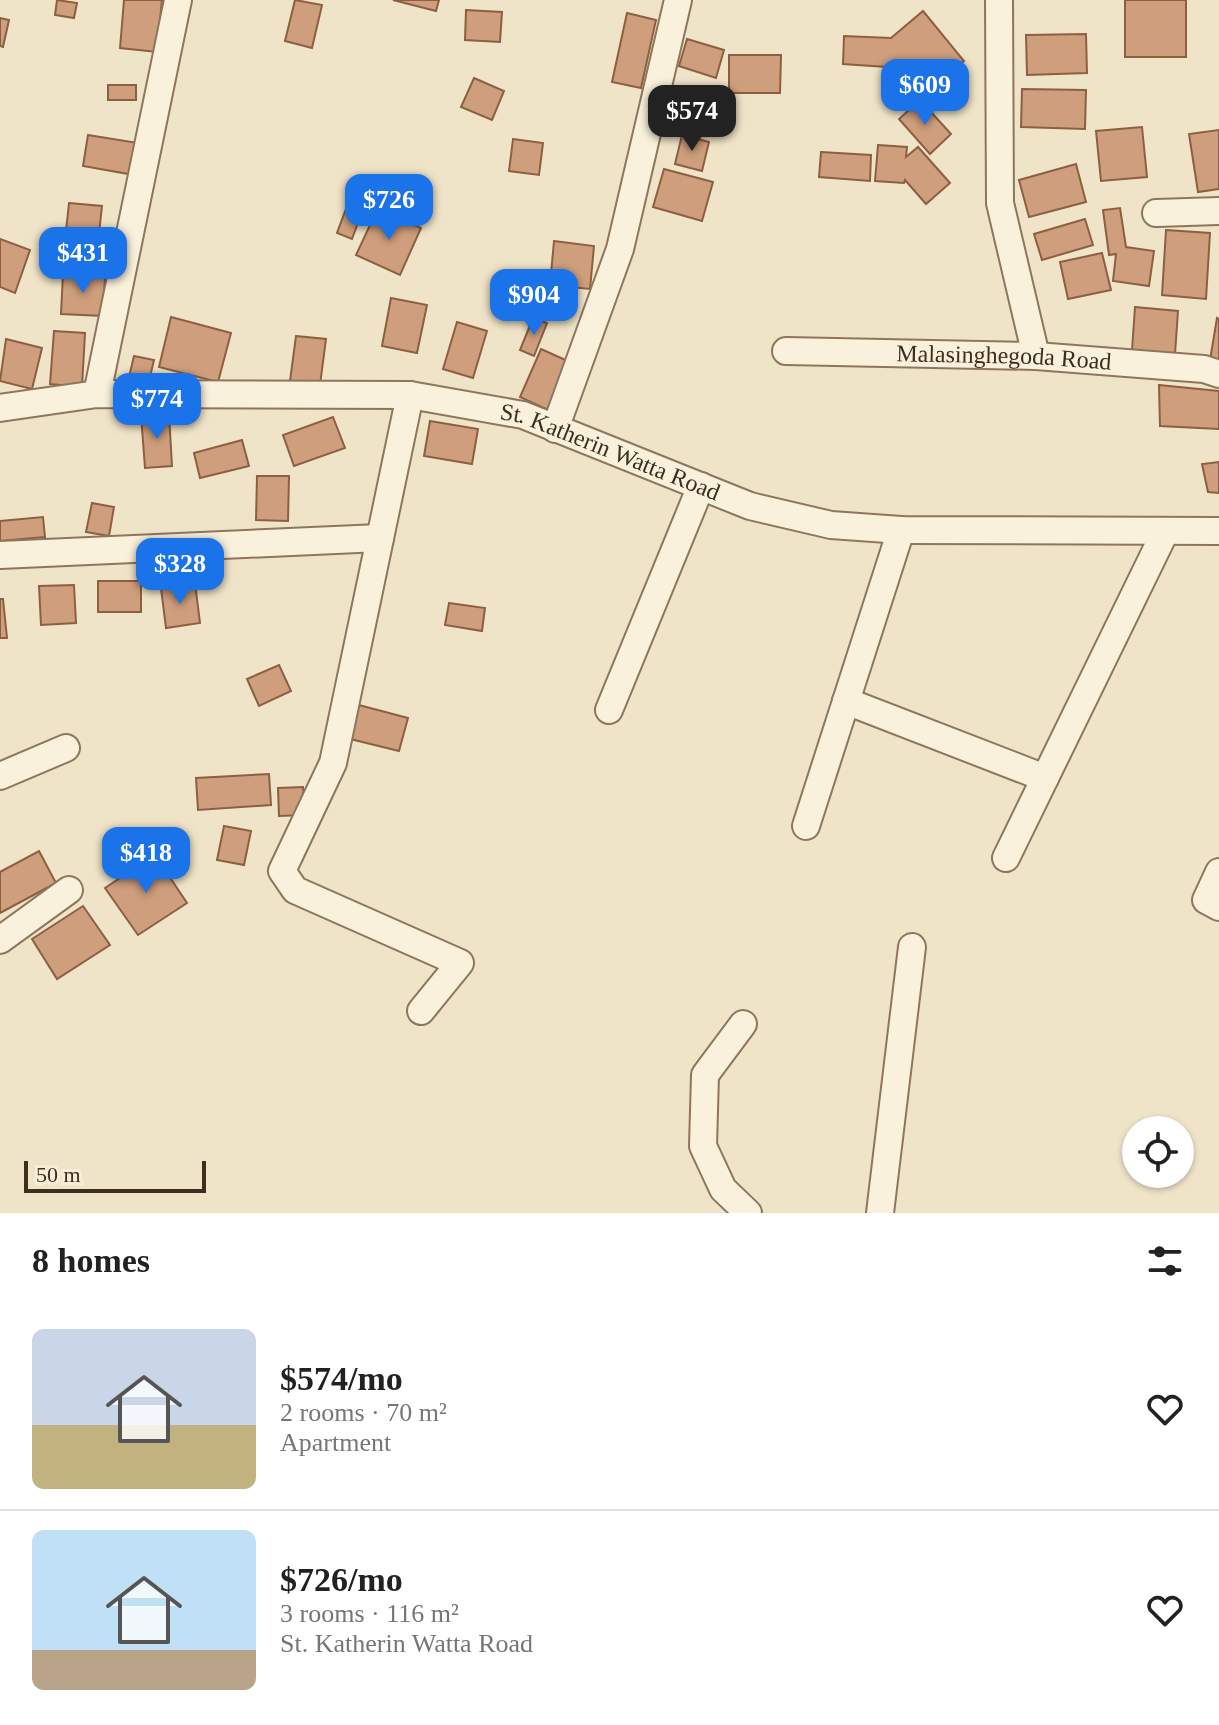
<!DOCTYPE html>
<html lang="en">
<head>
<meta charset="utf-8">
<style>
	:root { --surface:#fff; --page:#f6f6f6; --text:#222; --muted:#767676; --line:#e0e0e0; --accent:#1a73e8 }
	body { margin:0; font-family:Georgia,serif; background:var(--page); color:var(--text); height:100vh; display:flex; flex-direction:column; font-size:30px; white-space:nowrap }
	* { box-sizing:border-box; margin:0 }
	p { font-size:26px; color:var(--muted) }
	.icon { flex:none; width:44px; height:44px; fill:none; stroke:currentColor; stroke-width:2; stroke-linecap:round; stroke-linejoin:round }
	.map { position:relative; height:1213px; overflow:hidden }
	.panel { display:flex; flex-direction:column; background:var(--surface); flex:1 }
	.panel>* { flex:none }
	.buttons { position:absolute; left:1122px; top:1116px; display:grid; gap:16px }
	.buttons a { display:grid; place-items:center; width:72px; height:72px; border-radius:50%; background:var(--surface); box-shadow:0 2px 6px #0004; font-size:40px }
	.scale { position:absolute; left:24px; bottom:20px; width:182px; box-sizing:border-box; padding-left:8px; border:4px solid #3d2e20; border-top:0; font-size:22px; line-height:28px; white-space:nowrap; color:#3d2e20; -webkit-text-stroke:6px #f7eed8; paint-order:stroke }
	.price { position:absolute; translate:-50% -68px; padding:0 18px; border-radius:16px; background:var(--accent); color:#fff; font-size:26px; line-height:52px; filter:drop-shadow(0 2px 4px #0008) }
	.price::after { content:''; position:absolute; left:50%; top:48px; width:24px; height:18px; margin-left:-12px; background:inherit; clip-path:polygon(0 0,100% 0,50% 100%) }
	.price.current { background:#222; color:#fff }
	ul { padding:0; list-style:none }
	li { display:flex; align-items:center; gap:24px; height:200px; padding:0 32px }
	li+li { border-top:2px solid var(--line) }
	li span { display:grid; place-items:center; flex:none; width:224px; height:160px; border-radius:12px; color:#555 }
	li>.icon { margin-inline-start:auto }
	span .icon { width:96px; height:96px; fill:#fffc; stroke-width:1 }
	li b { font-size:34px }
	h2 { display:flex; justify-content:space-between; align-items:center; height:96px; padding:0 32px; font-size:34px }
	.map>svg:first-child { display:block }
</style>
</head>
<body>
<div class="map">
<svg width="1219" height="1213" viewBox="0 0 1219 1213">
	<rect width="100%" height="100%" fill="#f0e4c8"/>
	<g fill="#cf9f7d" stroke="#8d5f41" stroke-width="2">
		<polygon points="57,0 77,3 74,18 55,15"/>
		<polygon points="124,0 162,0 157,52 120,48"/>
		<polygon points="295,0 322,5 312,48 285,41"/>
		<polygon points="393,0 439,0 436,11"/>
		<rect x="1125" y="0" width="61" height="57"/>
		<polygon points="466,10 502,12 500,42 465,40"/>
		<polygon points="923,11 964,61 915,101 887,67 843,64 844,36 891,38"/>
		<polygon points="627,13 656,20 641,88 612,82"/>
		<polygon points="0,18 9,20 3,47 0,46"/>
		<polygon points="1086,34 1087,73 1027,75 1026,35"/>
		<polygon points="687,39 724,50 716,78 679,66"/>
		<polygon points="729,55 781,55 780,93 729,93"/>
		<polygon points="474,78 504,91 492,120 461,107"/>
		<rect x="108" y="85" width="28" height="15"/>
		<polygon points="1022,89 1086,90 1085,129 1021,127"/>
		<polygon points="920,100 951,134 930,154 899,119"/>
		<polygon points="1142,127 1147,177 1101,181 1096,131"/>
		<polygon points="1219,130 1219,189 1198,192 1189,134"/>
		<polygon points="88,135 138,143 134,175 83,166"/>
		<polygon points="682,135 709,142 702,171 675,164"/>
		<polygon points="513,139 543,143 539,175 509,171"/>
		<polygon points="878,145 907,147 906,157 918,147 950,183 926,204 905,180 904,183 875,181"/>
		<polygon points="821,152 871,155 870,181 819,177"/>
		<polygon points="1076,164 1086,202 1029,217 1019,180"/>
		<polygon points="664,169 713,182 702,221 653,207"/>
		<polygon points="69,203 102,206 97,252 64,249"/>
		<polygon points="347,206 362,212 352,239 337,233"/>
		<polygon points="378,208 421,228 400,275 356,255"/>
		<polygon points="1120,208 1126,247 1154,251 1149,286 1113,281 1116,254 1109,255 1103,210"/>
		<polygon points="1085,219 1093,245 1042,260 1034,234"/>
		<polygon points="1166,230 1210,233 1206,299 1162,295"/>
		<polygon points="0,239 30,250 15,293 0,287"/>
		<polygon points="554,241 594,246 590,289 550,285"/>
		<polygon points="1102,253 1111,290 1068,299 1060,262"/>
		<polygon points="63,273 105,276 103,316 61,314"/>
		<polygon points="391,298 427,305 417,353 382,346"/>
		<polygon points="1135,307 1178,311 1175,354 1132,350"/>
		<polygon points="171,317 231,333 218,382 159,367"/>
		<polygon points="533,318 547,323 534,356 520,350"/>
		<polygon points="1217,318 1219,319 1219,362 1210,360"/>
		<polygon points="457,322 487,331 473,378 443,369"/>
		<polygon points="54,331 85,333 82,387 50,384"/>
		<polygon points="296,336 326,339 320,385 290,381"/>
		<polygon points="6,339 42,348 32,389 0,381"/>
		<polygon points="541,349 570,362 548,410 520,397"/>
		<polygon points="134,356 154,360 149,381 129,377"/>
		<polygon points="1159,385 1219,391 1219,429 1160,426"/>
		<polygon points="169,414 172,466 145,468 141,415"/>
		<polygon points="333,417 345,448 294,466 283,435"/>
		<polygon points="430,421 478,429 472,464 424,456"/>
		<polygon points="242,440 249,466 200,478 194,453"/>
		<polygon points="1219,462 1219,493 1208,492 1202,464"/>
		<polygon points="257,476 289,476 288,521 256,520"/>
		<polygon points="92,503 114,507 109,536 86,532"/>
		<polygon points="43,517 45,537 0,541 0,521"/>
		<rect x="98" y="581" width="43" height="31"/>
		<polygon points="195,583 200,623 166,628 161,588"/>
		<polygon points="74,585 76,623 41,625 39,586"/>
		<polygon points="0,599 3,599 7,638 0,638"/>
		<polygon points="449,603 485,608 482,631 445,625"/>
		<polygon points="279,665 291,691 259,706 247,679"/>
		<polygon points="355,704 408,718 399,751 346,738"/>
		<polygon points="269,774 271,805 198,810 196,778"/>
		<polygon points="303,787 305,815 279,816 278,788"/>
		<polygon points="224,826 251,831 244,865 217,860"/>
		<polygon points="39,851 56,883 0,913 0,872"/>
		<polygon points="155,855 187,903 138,935 105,888"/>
		<polygon points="83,906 110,945 57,979 32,939"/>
	</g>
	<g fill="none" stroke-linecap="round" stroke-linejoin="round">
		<defs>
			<g id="street">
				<polyline points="999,0 1000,203 1036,356"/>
				<polyline points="1156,213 1219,211"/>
				<path id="s1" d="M 786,351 L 1036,356 L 1204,369 L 1219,374"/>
				<polyline points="97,394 178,0"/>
				<polyline points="410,395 333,763 282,871 295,890 460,963 421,1011"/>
				<path id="s2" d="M 0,408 L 97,394 L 410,395 L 523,415 L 750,506 L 831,525 L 901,530 L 1219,531"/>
				<polyline points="555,429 620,249 678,0"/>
				<polyline points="0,555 380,538"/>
				<polyline points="846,701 1045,778"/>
				<polyline points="609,710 701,486"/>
				<polyline points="0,776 66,748"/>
				<polyline points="806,826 901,530"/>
				<polyline points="1006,858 1165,532"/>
				<polyline points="1219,872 1206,900 1219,907"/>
				<polyline points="0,940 69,890"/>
				<polyline points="743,1024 705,1075 703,1146 723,1189 748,1213"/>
				<polyline points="880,1213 912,947"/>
			</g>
		</defs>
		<use href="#street" stroke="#8d765c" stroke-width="30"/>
		<use href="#street" stroke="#faf1dc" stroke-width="26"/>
	</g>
	<g text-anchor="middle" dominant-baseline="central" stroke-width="6" stroke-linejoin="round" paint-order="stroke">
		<g font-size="24" fill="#3d2e20" stroke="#f7eed8">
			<text stroke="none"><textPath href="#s1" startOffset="218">Malasinghegoda Road</textPath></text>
			<text stroke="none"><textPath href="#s2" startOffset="620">St. Katherin Watta Road</textPath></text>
		</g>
	</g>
</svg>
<div class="buttons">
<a><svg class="icon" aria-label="locate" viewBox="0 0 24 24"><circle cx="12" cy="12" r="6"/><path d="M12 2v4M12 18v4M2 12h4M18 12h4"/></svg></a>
</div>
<div class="scale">50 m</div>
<b class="price" style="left:925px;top:127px">$609</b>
<b class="price current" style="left:692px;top:153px">$574</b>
<b class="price" style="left:389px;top:242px">$726</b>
<b class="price" style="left:83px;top:295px">$431</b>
<b class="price" style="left:534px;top:337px">$904</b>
<b class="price" style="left:157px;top:441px">$774</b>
<b class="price" style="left:180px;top:606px">$328</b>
<b class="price" style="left:146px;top:895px">$418</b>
</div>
<section class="panel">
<h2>8 homes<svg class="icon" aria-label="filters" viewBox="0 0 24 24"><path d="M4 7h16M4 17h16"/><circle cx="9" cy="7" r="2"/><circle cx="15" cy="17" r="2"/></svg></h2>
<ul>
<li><span style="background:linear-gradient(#c9d6e8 60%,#c2b280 0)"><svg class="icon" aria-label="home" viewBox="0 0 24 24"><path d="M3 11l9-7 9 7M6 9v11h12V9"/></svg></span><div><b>$574/mo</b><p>2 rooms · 70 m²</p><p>Apartment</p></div><svg class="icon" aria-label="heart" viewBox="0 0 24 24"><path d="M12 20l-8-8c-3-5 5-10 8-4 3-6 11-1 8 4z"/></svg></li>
<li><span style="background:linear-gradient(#bfe0f5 75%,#b9a48a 0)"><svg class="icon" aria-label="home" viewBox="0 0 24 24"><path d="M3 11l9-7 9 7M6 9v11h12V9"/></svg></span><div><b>$726/mo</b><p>3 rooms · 116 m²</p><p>St. Katherin Watta Road</p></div><svg class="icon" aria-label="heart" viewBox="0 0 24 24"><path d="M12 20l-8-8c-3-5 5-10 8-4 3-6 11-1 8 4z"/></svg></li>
</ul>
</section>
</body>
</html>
